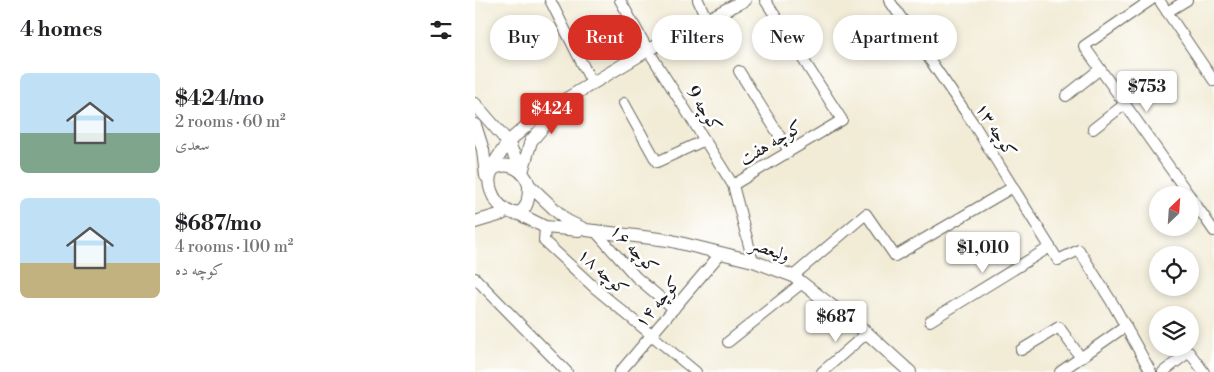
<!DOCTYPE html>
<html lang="en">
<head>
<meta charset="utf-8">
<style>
	:root { --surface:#fff; --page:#f2f2f2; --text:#202124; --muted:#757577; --accent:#d93025 }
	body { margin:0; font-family:"Libre Bodoni",Amiri,serif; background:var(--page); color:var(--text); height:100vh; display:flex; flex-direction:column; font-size:19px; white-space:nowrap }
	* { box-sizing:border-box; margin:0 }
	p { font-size:16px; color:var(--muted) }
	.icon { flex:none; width:28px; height:28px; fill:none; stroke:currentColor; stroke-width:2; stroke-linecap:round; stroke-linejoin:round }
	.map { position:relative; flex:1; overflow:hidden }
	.sheet { display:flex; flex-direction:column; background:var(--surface); width:475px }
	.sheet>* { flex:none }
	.hud { position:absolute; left:15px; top:15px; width:475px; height:45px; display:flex; gap:10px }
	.needle { width:32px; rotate:25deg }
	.controls { position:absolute; left:674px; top:186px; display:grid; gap:10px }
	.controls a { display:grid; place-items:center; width:50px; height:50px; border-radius:50%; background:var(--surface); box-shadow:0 2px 8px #0003; font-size:25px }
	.price { position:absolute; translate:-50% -42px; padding:0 11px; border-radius:5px; background:#fff; color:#222; font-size:16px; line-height:32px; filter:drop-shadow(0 1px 2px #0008) }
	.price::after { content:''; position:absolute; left:50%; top:30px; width:15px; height:11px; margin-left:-8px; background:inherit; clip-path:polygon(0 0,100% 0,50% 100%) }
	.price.on { background:var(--accent); color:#fff }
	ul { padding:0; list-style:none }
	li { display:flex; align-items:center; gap:15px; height:125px; padding:0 20px }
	li span { display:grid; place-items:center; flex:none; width:140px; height:100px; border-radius:8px; color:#555 }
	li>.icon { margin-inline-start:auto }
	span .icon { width:60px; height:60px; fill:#fffc; stroke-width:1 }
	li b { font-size:21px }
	h2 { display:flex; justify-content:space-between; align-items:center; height:60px; padding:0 20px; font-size:21px }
	.pill { padding:0 18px; border-radius:22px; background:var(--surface); box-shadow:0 2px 8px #0003; font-size:18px; line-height:45px }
	.pill.on { background:var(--accent); color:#fff }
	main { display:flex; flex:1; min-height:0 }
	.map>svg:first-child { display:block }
</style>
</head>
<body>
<main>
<section class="sheet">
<h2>4 homes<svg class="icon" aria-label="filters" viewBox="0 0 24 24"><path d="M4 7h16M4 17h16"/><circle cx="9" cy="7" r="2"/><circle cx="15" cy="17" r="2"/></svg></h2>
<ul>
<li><span style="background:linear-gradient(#bfe0f5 60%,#7fa58c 0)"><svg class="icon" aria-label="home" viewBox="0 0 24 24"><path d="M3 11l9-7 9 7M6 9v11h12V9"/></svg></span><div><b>$424/mo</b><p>2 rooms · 60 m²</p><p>سعدی</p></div></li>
<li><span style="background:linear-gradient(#bfe0f5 65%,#c2b280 0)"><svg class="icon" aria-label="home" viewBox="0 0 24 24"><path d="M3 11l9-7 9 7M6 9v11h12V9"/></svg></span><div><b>$687/mo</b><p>4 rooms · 100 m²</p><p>کوچه ده</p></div></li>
</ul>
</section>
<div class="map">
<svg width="739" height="372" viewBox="0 0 739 372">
	<rect width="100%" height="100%" fill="#fff"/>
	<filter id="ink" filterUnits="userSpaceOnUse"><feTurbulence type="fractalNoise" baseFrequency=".02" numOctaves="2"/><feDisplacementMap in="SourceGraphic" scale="10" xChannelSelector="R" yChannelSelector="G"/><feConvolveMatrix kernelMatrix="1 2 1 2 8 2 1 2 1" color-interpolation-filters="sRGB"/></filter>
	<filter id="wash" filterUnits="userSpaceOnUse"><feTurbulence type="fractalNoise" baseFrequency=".0096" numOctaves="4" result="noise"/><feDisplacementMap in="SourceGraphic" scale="20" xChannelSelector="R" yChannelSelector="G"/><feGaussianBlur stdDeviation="1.12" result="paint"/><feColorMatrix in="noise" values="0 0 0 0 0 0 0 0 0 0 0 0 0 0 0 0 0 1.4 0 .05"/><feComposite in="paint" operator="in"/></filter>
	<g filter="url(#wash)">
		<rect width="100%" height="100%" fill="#f2ecd7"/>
	</g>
	<g filter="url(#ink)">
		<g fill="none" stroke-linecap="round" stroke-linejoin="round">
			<defs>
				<g id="minor">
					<polyline points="75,0 117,83"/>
					<polyline points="145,0 173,50 258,185"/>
					<polyline points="223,0 232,20"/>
					<polyline points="414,0 498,123 583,260 604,250 638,304 676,372"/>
					<polyline points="676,0 609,46 714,195"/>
					<polyline points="684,0 739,81"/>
					<polyline points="692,12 712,0"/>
					<polyline points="264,71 314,151"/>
					<polyline points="591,96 625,69"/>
					<polyline points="149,103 182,162 230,140"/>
					<polyline points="618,129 650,104"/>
					<polyline points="715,196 739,231"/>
					<polyline points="70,227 69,241 121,289 221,372"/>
					<polyline points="119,230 161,277 199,309"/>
					<polyline points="278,261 258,185 367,120 290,0"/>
					<polyline points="318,276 391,214 420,256 538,187"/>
					<polyline points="0,278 92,372"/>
					<polyline points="455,321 575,247"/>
					<polyline points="253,342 327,283"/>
					<polyline points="546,350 584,327 606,358"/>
					<polyline points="145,372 246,253"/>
					<polyline points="347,372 392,333"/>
					<polyline points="585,372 651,326"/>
					<polyline points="688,372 714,352 729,372"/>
				</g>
				<g id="tertiary">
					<polyline points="0,104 33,142 47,172"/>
					<polyline points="0,125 8,150 11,176"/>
					<polyline points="14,171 33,142 63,116 173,50 270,0"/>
					<polyline points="47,172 56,141 83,110"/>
					<path d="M 54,185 C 55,245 0,195 18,169 C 34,160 49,170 54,185 L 92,221 L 111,230 L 193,240 L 278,261 L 318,276 L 392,333 L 435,372"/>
					<polyline points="40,212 70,227 104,230"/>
					<polyline points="0,222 27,214"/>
				</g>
			</defs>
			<use href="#minor" stroke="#67655d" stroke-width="12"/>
			<use href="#tertiary" stroke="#67655d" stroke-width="14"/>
			<use href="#minor" stroke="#fff" stroke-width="10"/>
			<use href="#tertiary" stroke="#fff" stroke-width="12"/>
		</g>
	</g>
	<g text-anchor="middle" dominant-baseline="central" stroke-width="5" stroke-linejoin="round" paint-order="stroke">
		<g font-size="18" fill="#1c1c1c" stroke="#fff">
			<text transform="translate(229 109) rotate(58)">کوچه 9</text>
			<text transform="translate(521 130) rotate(58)">کوچه ۱۳</text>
			<text transform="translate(296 143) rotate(-31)">کوچه هفت</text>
			<text transform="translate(159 249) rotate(46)">کوچه ۱۶</text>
			<text transform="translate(295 250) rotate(19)">ولیعصر</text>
			<text transform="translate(128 272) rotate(42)">کوچه ۱۸</text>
			<text transform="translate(183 302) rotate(-50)">کوچه ۱۴</text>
		</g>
	</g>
</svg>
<div class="controls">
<a><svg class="needle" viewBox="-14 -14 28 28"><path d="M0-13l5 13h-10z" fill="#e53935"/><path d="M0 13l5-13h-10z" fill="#757577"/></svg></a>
<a><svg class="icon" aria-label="locate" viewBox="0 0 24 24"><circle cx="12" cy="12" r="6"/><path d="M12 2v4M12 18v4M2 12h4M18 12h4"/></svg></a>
<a><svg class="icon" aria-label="layers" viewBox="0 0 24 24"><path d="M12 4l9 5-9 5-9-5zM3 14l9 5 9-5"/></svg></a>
</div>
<b class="price" style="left:672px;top:113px">$753</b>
<b class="price on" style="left:77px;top:135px">$424</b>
<b class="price" style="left:508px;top:274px">$1,010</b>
<b class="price" style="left:361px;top:343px">$687</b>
<div class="hud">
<a class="pill">Buy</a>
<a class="pill on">Rent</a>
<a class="pill">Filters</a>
<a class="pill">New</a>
<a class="pill">Apartment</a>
</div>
</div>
</main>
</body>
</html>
